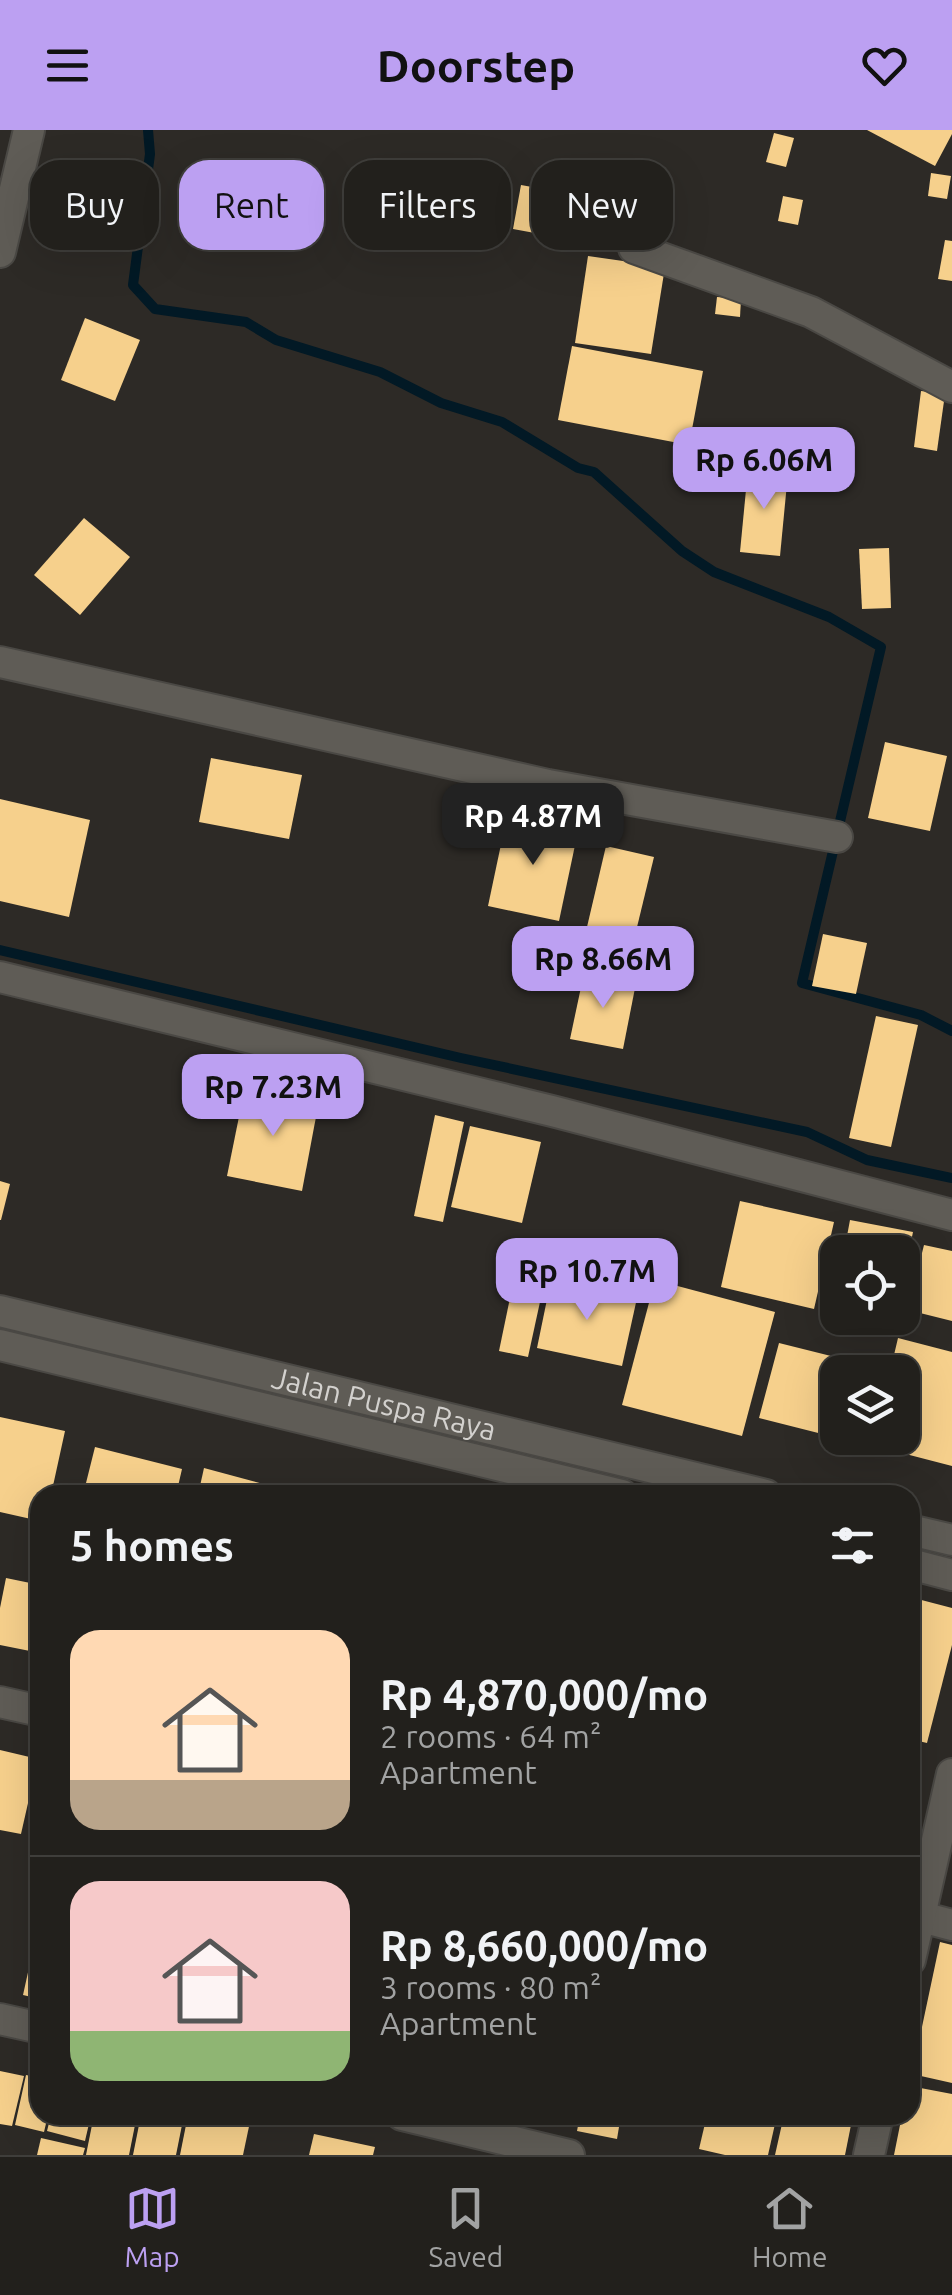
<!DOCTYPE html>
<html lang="en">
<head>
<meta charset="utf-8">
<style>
	:root { --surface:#22201c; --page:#2a2825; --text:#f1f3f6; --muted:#a2a3a3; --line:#3f3e3b; --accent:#bca0f2 }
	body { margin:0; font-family:Ubuntu,sans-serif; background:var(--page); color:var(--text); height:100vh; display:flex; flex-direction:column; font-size:38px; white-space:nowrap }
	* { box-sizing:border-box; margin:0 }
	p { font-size:32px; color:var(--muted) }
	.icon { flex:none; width:55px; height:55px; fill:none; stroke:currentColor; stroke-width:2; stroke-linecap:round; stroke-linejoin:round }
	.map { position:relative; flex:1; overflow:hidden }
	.drawer { position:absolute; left:30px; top:1355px; width:890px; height:640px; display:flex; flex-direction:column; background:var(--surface); border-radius:30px; box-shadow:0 10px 40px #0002,0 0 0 2px var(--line) }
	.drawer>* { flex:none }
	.hud { position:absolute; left:30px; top:30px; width:892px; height:90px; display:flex; gap:20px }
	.buttons { position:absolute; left:820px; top:1105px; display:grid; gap:20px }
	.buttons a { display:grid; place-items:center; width:100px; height:100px; border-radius:20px; background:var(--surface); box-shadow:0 10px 40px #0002,0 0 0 2px var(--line); font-size:50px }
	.price { position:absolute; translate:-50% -85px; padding:0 22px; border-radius:20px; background:var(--accent); color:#111; font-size:32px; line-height:65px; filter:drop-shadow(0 2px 5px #0008) }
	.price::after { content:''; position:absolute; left:50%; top:60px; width:30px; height:22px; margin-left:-15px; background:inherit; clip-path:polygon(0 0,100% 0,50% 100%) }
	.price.selected { background:#222; color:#fff }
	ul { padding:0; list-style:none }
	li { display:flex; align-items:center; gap:30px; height:250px; padding:0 40px }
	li+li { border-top:2px solid var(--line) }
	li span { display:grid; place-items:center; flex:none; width:280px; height:200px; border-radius:30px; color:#555 }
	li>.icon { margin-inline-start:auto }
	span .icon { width:120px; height:120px; fill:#fffc; stroke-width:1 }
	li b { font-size:42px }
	h2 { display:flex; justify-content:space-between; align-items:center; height:120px; padding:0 40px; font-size:42px }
	.pill { padding:0 35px; border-radius:30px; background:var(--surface); box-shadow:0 10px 40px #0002,0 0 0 2px var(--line); font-size:35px; line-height:90px }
	.pill.selected { background:var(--accent); color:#111 }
	header { display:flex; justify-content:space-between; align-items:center; height:130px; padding:0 40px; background:var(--accent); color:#111; font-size:45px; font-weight:700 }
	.tab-bar { display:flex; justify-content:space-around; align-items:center; height:140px; border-top:2px solid var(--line); background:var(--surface); font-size:28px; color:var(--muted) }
	.tab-bar a { display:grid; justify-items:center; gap:5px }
	.tab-bar .selected { color:var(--accent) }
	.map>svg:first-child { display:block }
</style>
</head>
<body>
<header><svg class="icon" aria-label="menu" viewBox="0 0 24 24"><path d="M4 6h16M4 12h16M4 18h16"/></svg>Doorstep<svg class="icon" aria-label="heart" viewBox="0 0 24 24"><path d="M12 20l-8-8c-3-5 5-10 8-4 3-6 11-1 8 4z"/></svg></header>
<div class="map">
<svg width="952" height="2025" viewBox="0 0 952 2025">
	<rect width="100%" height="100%" fill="#2d2a26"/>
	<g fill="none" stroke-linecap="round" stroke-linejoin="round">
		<g stroke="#021925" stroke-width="10">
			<polyline points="148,0 150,24 133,155 155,179 246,192 276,210 380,242 441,273 502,292 578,338 594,342 682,421 714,442 829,487 881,517 802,853 921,885 952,901"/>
			<polyline points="0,820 461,928 807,1002 867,1030 952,1048"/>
		</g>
	</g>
	<g fill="#f6d08c">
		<polygon points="867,0 952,0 952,4 935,36"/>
		<polygon points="774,3 794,8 786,37 766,32"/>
		<polygon points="931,43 951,46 947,69 928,66"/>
		<polygon points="521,55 560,62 551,106 513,99"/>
		<polygon points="783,66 803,70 798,95 778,91"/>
		<polygon points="945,110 952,111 952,151 938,149"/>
		<polygon points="588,126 665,137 651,224 575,213"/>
		<polygon points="717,167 741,169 740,187 715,184"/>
		<polygon points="85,188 140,210 115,271 61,250"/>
		<polygon points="572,216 703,241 689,315 558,290"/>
		<polygon points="921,261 945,264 937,321 914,317"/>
		<polygon points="748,339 788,343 780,426 740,422"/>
		<polygon points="84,388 130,427 80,485 34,445"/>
		<polygon points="889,418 891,478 862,479 859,419"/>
		<polygon points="885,612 947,626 930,701 868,688"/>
		<polygon points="211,628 302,645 289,709 199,692"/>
		<polygon points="0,669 90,690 69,787 0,771"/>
		<polygon points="507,686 578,701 559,791 488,776"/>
		<polygon points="606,716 654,727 630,826 583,814"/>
		<polygon points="823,804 867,813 856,864 812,856"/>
		<polygon points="584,843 636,853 623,919 570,909"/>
		<polygon points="876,886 918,895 891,1017 849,1008"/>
		<polygon points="245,957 319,971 302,1061 227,1046"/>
		<polygon points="435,985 464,992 443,1092 414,1086"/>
		<polygon points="470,996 541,1012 522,1093 451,1077"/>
		<polygon points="0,1051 10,1054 1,1090 0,1090"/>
		<polygon points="740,1071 834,1092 814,1179 721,1157"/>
		<polygon points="850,1090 913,1102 904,1146 902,1122 844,1122"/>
		<polygon points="924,1115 952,1121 952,1191 908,1180"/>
		<polygon points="520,1120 550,1126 528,1227 499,1221"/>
		<polygon points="551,1150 637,1168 622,1236 537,1218"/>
		<polygon points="655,1150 775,1182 742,1306 622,1275"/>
		<polygon points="898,1208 952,1222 952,1336 871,1315 873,1308 902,1308 902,1242 890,1242"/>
		<polygon points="779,1213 871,1236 869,1242 838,1242 838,1308 759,1288"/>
		<polygon points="0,1287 65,1301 51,1365 40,1365 40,1391 0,1382"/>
		<polygon points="95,1317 182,1339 176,1365 83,1365"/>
		<polygon points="204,1338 301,1364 301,1365 198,1365"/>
		<polygon points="6,1448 40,1455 35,1522 0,1515 0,1478"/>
		<polygon points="910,1467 952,1478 952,1515 927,1613 910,1609"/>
		<polygon points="0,1620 38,1629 21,1704 0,1700"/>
		<polygon points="910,1629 921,1631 912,1675 910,1675"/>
		<polygon points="38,1797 40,1797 40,1869 23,1865"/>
		<polygon points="940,1812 952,1815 952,1953 912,1944"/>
		<polygon points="0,1941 24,1946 12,1996 0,1994"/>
		<polygon points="26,1945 40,1948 40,1985 48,1985 44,2002 15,1995"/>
		<polygon points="910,1956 952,1964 952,2025 894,2025 902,1985 910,1985"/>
		<polygon points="51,1985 91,1985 85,2011 47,2001"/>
		<polygon points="94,1985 137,1985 129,2025 86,2025"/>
		<polygon points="141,1985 184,1985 176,2025 133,2025"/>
		<polygon points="188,1985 251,1987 243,2025 180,2025"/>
		<polygon points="580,1985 621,1985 617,2009 577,2001"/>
		<polygon points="707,1985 777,1985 768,2025 725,2025 699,2019"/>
		<polygon points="784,1985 853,1985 845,2025 775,2025"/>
		<polygon points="314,2004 375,2017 373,2025 309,2025"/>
		<polygon points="41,2008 85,2018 83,2025 37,2025"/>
	</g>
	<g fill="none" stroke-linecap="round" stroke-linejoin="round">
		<defs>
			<g id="minor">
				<polyline points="634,118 811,182 952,257"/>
				<polyline points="0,122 29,0"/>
				<polyline points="0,532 548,655 837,707"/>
				<polyline points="0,847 552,981 952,1085"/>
				<path id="s1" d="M 0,1181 L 766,1365"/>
				<polyline points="0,1215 622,1365"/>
				<polyline points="910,1400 952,1410"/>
				<polyline points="910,1434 952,1445"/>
				<polyline points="0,1572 40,1581"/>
				<polyline points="910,1784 952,1795"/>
				<polyline points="910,1830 952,1644"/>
				<polyline points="0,1889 40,1898"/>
				<polyline points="402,1985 569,2025"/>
				<polyline points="869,2025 878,1985"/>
			</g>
		</defs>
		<use href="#minor" stroke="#4a4844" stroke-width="34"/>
		<use href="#minor" stroke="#5f5c56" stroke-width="30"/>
	</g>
	<g text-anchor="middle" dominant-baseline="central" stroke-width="10" stroke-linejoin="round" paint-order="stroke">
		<g font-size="30" fill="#d3d1ce" stroke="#2d2a26">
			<text stroke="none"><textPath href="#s1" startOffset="395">Jalan Puspa Raya</textPath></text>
		</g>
	</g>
</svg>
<div class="buttons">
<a><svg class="icon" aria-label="locate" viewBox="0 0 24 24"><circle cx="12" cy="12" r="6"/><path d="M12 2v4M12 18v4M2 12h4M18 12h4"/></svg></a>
<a><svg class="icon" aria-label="layers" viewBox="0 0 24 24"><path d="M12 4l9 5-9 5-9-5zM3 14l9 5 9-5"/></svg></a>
</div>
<b class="price" style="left:764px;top:382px">Rp 6.06M</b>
<b class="price selected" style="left:533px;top:738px">Rp 4.87M</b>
<b class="price" style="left:603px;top:881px">Rp 8.66M</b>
<b class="price" style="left:273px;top:1009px">Rp 7.23M</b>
<b class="price" style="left:587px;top:1193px">Rp 10.7M</b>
<div class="hud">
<a class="pill">Buy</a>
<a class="pill selected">Rent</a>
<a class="pill">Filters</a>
<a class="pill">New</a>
</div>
<section class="drawer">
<h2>5 homes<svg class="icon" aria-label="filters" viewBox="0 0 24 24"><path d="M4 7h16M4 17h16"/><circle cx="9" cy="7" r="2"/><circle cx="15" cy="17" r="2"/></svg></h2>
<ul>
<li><span style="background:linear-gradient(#ffd9b3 75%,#b9a48a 0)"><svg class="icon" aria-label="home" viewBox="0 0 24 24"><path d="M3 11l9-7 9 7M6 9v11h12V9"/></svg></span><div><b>Rp 4,870,000/mo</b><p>2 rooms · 64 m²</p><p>Apartment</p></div></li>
<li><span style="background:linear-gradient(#f6c9c9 75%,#8fb573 0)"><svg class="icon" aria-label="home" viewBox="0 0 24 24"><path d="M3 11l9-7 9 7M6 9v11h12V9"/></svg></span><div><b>Rp 8,660,000/mo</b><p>3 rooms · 80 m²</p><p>Apartment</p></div></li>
</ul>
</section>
</div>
<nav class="tab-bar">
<a class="selected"><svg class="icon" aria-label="map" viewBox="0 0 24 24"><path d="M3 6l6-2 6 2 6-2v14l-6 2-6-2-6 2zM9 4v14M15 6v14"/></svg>Map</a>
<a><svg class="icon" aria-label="saved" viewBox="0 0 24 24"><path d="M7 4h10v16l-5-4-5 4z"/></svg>Saved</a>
<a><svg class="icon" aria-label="home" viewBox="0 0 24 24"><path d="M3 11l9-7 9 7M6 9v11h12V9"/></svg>Home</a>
</nav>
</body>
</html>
